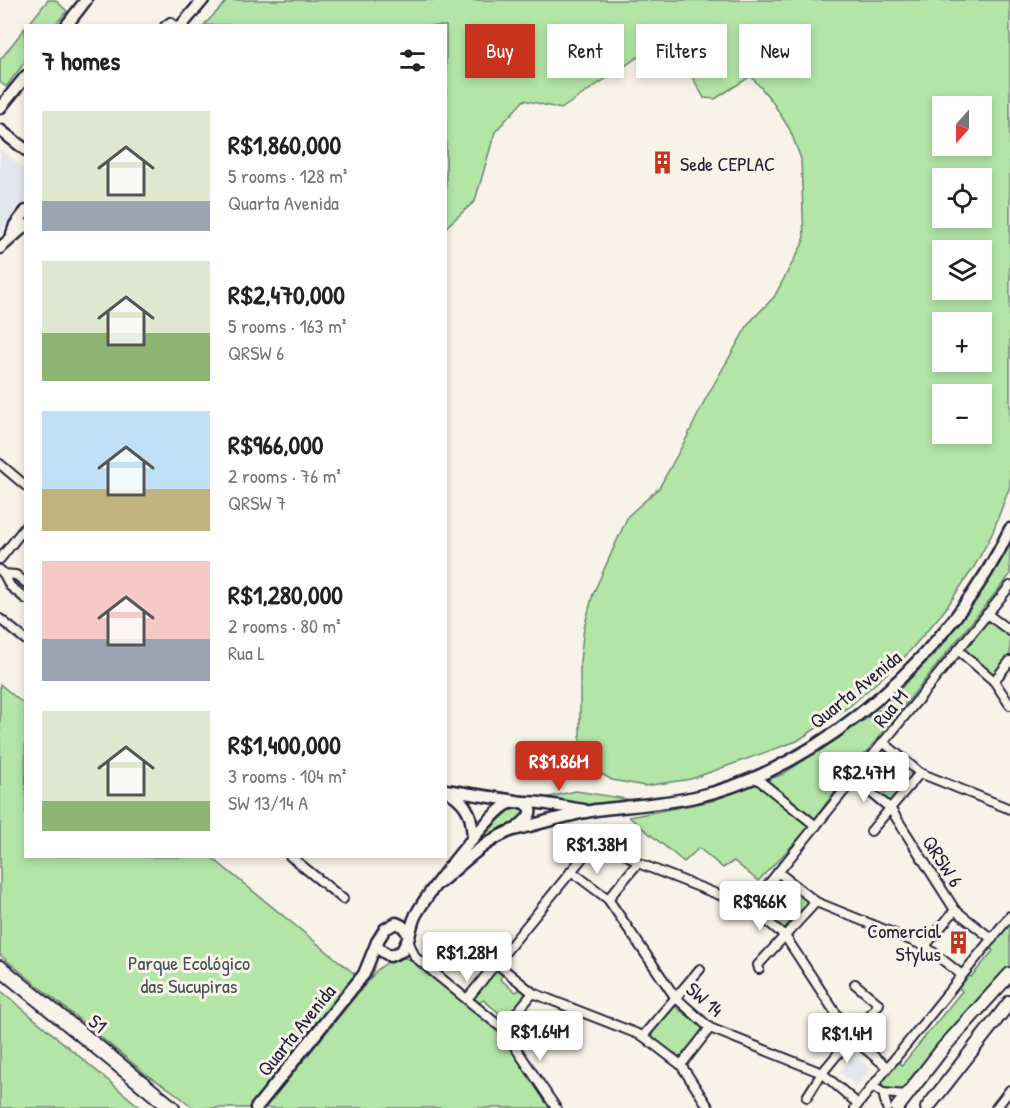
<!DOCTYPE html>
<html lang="en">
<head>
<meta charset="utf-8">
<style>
	:root { --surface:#fff; --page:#f2f2f2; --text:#222; --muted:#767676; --accent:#c8321e }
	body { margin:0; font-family:"Patrick Hand",sans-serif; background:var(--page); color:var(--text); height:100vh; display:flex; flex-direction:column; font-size:22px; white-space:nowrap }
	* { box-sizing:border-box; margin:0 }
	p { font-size:20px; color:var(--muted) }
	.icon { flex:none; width:33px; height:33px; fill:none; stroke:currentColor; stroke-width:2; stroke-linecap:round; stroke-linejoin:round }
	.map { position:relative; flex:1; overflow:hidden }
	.side { position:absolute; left:24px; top:24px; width:423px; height:834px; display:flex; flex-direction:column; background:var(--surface); border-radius:0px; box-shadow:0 3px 9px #0003 }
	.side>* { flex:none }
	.guide { position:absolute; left:465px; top:24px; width:454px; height:54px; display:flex; gap:12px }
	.needle { width:39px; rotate:201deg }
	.tools { position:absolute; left:932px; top:96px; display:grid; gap:12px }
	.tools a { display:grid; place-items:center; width:60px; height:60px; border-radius:0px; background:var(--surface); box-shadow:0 3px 9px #0003; font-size:30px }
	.price { position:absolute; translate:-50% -51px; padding:0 14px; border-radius:6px; background:#fff; color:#222; font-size:20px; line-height:39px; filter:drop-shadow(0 2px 3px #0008) }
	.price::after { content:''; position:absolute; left:50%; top:36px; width:18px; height:14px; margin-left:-9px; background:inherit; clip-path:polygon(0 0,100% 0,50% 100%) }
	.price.current { background:var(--accent); color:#fff }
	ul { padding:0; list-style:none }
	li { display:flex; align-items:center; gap:18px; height:150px; padding:0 18px }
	li span { display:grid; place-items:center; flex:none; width:168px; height:120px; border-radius:0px; color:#555 }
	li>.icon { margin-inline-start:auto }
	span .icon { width:72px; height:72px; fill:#fffc; stroke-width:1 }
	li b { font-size:26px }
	h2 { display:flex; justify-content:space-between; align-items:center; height:72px; padding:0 18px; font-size:26px }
	.pill { padding:0 21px; border-radius:0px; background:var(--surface); box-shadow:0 3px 9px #0003; font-size:21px; line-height:54px }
	.pill.current { background:var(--accent); color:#fff }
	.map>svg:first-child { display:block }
</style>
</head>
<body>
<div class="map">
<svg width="1010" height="1108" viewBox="0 0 1010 1108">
	<rect width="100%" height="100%" fill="#f7f3e8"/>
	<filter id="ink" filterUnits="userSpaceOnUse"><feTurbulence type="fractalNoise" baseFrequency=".0167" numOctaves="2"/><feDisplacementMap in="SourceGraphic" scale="12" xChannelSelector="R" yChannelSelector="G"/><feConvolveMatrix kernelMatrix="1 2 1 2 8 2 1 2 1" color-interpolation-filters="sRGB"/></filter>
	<g filter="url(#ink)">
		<g fill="#e4e8ee">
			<polygon points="0,148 25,170 26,202 0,233"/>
			<polygon points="853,1054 871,1069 857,1086 839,1072 849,1062 848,1060"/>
		</g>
		<g fill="#b2e5a6" stroke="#6a8470" stroke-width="1.5" fill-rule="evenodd">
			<polygon points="48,0 55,0 67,11 55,25 28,25"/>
			<path d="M 228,0 L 1010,0 L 1010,486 L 992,534 L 974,567 L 944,611 L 902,660 L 850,706 L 797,741 L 691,779 L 645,786 L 612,780 L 589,767 L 580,750 L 580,661 L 584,628 L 593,594 L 628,516 L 659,488 L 687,437 L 706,398 L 749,323 L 774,297 L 804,241 L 801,159 L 790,130 L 772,101 L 751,76 L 715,99 L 704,98 L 690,73 L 668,59 L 638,57 L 561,109 L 524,100 L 495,132 L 475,201 L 446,227 L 446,26 L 204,25 ZM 981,106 L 981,146 L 942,146 L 942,106 ZM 942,178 L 981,178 L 981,218 L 942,218 ZM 942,250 L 981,250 L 981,290 L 942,290 ZM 942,322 L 981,322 L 981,362 L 942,362 ZM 942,394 L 981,394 L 981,434 L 942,434 Z"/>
			<polygon points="25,28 25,62 6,87 0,82 0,60"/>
			<polygon points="1010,536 1010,575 839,786 805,832 758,881 734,861 723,868 699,848 684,862 629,817 712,801 783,774 881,709 942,646 978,596"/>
			<polygon points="986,622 992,622 1010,637 1010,655 994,673 988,672 965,652 964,648"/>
			<polygon points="0,684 25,705 26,856 211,857 356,975 248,1108 194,1108 171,1090 146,1074 0,955"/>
			<polygon points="883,750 889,753 886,759 902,772 908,768 911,774 910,778 892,800 888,802 882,797 885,793 869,780 865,784 860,778 880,751"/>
			<polygon points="576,791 633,800 580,806 546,800 549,797"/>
			<path d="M 520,808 L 525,809 L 527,812 L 519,822 L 495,833 L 461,862 C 477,840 492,811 520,808 Z"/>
			<polygon points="776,879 782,879 806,899 806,906 785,930 783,931 756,908"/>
			<polygon points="1010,922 1010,971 937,1046 902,1089 897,1091 885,1089 882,1084 884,1077 897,1061 902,1065 962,991 958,987 967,975 971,977 993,951 990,947"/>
			<polygon points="402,957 414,961 498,1030 551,1108 265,1108 377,970 389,961"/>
			<polygon points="497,970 503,973 500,979 516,992 522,988 526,994 523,999 503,1022 496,1019 499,1013 483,1000 478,1004 474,999 495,971"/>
			<polygon points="0,990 141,1108 0,1108"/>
			<polygon points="673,1005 701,1026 703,1031 679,1059 653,1040 652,1031"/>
		</g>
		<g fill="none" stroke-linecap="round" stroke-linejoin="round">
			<defs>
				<g id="street">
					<polyline points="165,26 170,22 175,26"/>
					<polyline points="0,464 26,486"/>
					<polyline points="0,559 26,526"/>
					<polyline points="0,570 4,574 10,586 26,599"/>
					<polyline points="4,574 16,575 26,583"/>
					<polyline points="987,614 1010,631"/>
					<polyline points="0,619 26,640"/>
					<polyline points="958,650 994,681 1010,705"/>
					<polyline points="994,681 1010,661"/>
					<polyline points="883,742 920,773 1010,809"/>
					<polyline points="755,777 816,826"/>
					<polyline points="854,779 890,808 955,910 992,939"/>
					<polyline points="871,831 920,773"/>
					<polyline points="290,856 343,899"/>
					<polyline points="571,871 608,899 675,997 710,1028 822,1073 858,1104"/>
					<polyline points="778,872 816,902 925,946 962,975"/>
					<polyline points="608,899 638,863"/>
					<polyline points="750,907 1010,586"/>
					<polyline points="408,940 415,957 503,1029 556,1108"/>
					<polyline points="925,946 955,910"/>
					<polyline points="496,963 533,993 643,1036 681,1065 709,1108"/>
					<polyline points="759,969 758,965 816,902"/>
					<polyline points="467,999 601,835 638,863 750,907 785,936 852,1038 887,1067"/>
					<polyline points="503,1029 533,993"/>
					<polyline points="643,1036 700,969"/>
					<polyline points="681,1065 710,1028"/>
					<polyline points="872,1086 883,1093 907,1095"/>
					<polyline points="883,1093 887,1108"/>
					<polyline points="807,1097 822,1073 879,1004 855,984"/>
					<polyline points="855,1108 1010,916"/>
					<polyline points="996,1108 1010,1090"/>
				</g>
				<g id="secondary">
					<polyline points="66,26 86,0"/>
					<polyline points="181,26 203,0"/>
					<polyline points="0,108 26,76"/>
					<polyline points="0,130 26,150"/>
					<polyline points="12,234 15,225 26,211"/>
					<polyline points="0,248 26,225"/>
					<path d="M 446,790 L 522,802 C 537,809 529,818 519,826"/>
					<path d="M 451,793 C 469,805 472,817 473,839"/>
					<path d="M 439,883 C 460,866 482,843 508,832 C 513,829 520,829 525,827 C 548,821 572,814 596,810 C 629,806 662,804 695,797 C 824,769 955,647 1010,529"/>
					<path d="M 396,923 C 403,925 407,930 409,937 L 402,951 L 390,956 L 379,949 L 377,942 L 385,929 Z"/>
					<path d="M 409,937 C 411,928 413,918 418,911 C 429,892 494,806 511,803 C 531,799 563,807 584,810"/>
					<polyline points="256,1108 364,974 377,942"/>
				</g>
				<g id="primary">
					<polyline points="897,1108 944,1047 1010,974"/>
					<polyline points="927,1108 1010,1002"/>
				</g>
				<polyline id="highway" points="0,968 172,1108"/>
			</defs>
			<use href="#street" stroke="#22223b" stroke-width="12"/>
			<use href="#secondary" stroke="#22223b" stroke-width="15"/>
			<use href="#primary" stroke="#22223b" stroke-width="16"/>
			<use href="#highway" stroke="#22223b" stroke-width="18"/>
			<use href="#street" stroke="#f7f3e8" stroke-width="8"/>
			<use href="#secondary" stroke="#f7f3e8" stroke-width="10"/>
			<use href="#primary" stroke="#f7f3e8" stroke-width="12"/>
			<use href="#highway" stroke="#f7f3e8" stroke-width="14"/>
		</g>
	</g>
	<defs>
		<symbol id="building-bare" viewBox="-9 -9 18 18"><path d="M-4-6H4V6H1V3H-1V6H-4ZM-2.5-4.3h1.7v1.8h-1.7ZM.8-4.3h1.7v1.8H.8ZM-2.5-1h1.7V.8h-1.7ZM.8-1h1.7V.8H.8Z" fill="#c8321e" stroke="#f7f3e8" stroke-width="2.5" paint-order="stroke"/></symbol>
	</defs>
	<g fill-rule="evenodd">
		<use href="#building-bare" x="646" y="146" width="33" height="33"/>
		<use href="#building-bare" x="942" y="926" width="33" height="33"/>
	</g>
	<g text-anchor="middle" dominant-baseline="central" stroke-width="6" stroke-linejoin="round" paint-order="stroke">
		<g font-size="20" fill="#22223b" stroke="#f7f3e8" text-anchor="start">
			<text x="680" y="163">Sede CEPLAC</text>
			<text x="941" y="930" text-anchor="end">Comercial<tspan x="941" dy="23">Stylus</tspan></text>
		</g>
		<g font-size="20" fill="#22223b" stroke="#f7f3e8">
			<text transform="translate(855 689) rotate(-39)">Quarta Avenida</text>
			<text transform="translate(890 708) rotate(-51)">Rua M</text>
			<text transform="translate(943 861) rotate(57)">QRSW 6</text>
			<text transform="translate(705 999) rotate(40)">SW 14</text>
			<text transform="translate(98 1023) rotate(39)">S1</text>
			<text transform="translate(296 1030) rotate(-51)">Quarta Avenida</text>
		</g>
		<g font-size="20" fill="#465356" stroke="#f7f3e8">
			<text x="189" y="962">Parque Ecológico<tspan x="189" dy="23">das Sucupiras</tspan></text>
		</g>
	</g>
</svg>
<div class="tools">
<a><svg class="needle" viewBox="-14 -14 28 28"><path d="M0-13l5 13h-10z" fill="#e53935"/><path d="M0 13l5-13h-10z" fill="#767676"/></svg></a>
<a><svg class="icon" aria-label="locate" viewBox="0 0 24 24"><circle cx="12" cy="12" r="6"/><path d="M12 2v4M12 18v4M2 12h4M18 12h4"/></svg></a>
<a><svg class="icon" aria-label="layers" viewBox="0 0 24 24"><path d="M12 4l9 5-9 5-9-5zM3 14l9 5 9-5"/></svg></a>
<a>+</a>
<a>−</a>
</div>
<b class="price current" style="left:559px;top:792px">R$1.86M</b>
<b class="price" style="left:864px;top:803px">R$2.47M</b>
<b class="price" style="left:597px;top:875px">R$1.38M</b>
<b class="price" style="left:760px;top:932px">R$966K</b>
<b class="price" style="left:467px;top:983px">R$1.28M</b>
<b class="price" style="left:540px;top:1062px">R$1.64M</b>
<b class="price" style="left:847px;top:1064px">R$1.4M</b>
<div class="guide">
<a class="pill current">Buy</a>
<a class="pill">Rent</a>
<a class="pill">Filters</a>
<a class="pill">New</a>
</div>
<section class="side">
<h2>7 homes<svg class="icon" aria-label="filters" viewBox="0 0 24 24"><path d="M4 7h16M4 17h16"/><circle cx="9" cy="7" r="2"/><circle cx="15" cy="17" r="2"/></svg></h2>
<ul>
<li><span style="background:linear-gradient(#dfe7d0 75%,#9aa5b1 0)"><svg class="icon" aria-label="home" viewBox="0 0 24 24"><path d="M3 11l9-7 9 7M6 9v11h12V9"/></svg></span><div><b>R$1,860,000</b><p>5 rooms · 128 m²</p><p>Quarta Avenida</p></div></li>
<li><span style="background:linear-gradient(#dfe7d0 60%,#8fb573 0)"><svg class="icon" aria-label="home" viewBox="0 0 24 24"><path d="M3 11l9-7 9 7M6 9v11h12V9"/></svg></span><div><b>R$2,470,000</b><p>5 rooms · 163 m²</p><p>QRSW 6</p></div></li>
<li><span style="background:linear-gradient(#bfe0f5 65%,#c2b280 0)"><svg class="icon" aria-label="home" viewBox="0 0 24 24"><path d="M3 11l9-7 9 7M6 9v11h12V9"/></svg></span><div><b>R$966,000</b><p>2 rooms · 76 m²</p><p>QRSW 7</p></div></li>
<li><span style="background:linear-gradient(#f6c9c9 65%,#9aa5b1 0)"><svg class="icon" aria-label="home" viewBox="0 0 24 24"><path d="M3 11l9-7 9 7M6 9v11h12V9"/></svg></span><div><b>R$1,280,000</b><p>2 rooms · 80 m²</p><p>Rua L</p></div></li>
<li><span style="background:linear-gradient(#dfe7d0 75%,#8fb573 0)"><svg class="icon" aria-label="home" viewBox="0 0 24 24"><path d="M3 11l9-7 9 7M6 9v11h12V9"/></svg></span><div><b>R$1,400,000</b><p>3 rooms · 104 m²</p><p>SW 13/14 A</p></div></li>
</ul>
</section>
</div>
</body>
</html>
